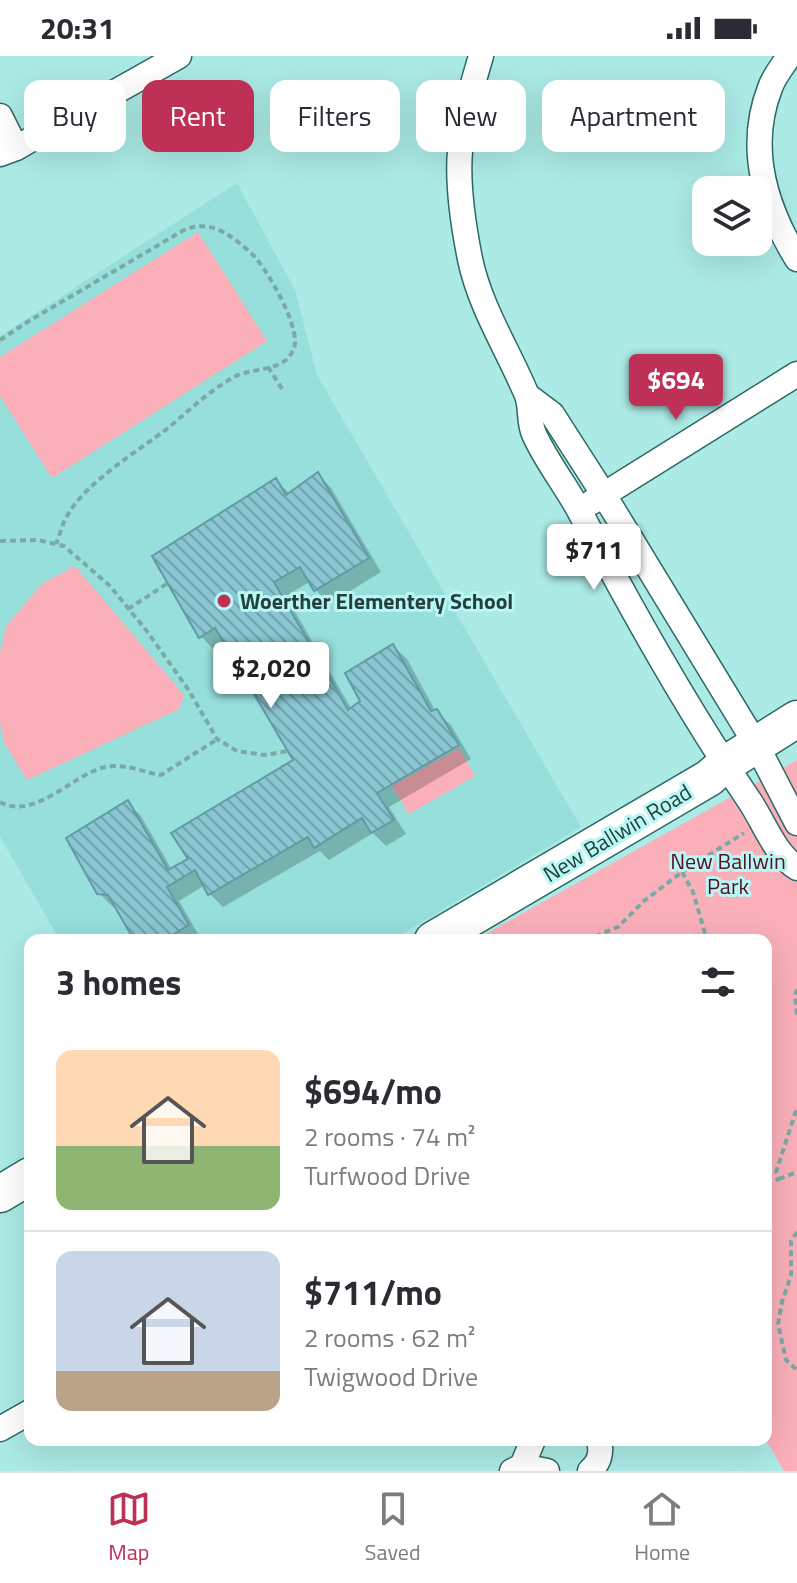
<!DOCTYPE html>
<html lang="en">
<head>
<meta charset="utf-8">
<style>
	:root { --surface:#fff; --page:#f2f2f3; --text:#2b2b33; --muted:#7c7c81; --line:#e1e1e2; --accent:#bf3056 }
	body { margin:0; font-family:"Titillium Web",sans-serif; background:var(--page); color:var(--text); height:100vh; display:flex; flex-direction:column; font-size:30px; white-space:nowrap }
	* { box-sizing:border-box; margin:0 }
	p { font-size:26px; color:var(--muted) }
	.icon { flex:none; width:44px; height:44px; fill:none; stroke:currentColor; stroke-width:2; stroke-linecap:round; stroke-linejoin:round }
	.map { position:relative; flex:1; overflow:hidden }
	.side { position:absolute; left:24px; top:878px; width:748px; height:512px; display:flex; flex-direction:column; background:var(--surface); border-radius:16px; box-shadow:0 8px 32px #0002 }
	.side>* { flex:none }
	.hud { position:absolute; left:24px; top:24px; width:750px; height:72px; display:flex; gap:16px }
	.controls { position:absolute; left:692px; top:120px; display:grid; gap:16px }
	.controls a { display:grid; place-items:center; width:80px; height:80px; border-radius:16px; background:var(--surface); box-shadow:0 8px 32px #0002; font-size:40px }
	.price { position:absolute; translate:-50% -68px; padding:0 18px; border-radius:8px; background:#fff; color:#222; font-size:26px; line-height:52px; filter:drop-shadow(0 2px 4px #0008) }
	.price::after { content:''; position:absolute; left:50%; top:48px; width:24px; height:18px; margin-left:-12px; background:inherit; clip-path:polygon(0 0,100% 0,50% 100%) }
	.price.selected { background:var(--accent); color:#fff }
	ul { padding:0; list-style:none }
	li { display:flex; align-items:center; gap:24px; height:200px; padding:0 32px }
	li+li { border-top:2px solid var(--line) }
	li span { display:grid; place-items:center; flex:none; width:224px; height:160px; border-radius:16px; color:#555 }
	li>.icon { margin-inline-start:auto }
	span .icon { width:96px; height:96px; fill:#fffc; stroke-width:1 }
	li b { font-size:34px }
	h2 { display:flex; justify-content:space-between; align-items:center; height:96px; padding:0 32px; font-size:34px }
	.chip { padding:0 28px; border-radius:16px; background:var(--surface); box-shadow:0 8px 32px #0002; font-size:28px; line-height:72px }
	.chip.selected { background:var(--accent); color:#fff }
	.status { display:flex; justify-content:space-between; align-items:center; height:56px; padding:0 40px; background:var(--surface); direction:ltr }
	.status svg { height:22px; fill:currentColor }
	.dock { display:flex; justify-content:space-around; align-items:center; height:112px; border-top:2px solid var(--line); background:var(--surface); font-size:22px; color:var(--muted) }
	.dock a { display:grid; justify-items:center; gap:4px }
	.dock .selected { color:var(--accent) }
	.map>svg:first-child { display:block }
</style>
</head>
<body>
<div class="status"><b>20:31</b><svg viewBox="0 0 49 12"><path d="M0 12V9h3v3zM5 12V6h3v6zM10 12V3h3v9zM15 12V0h3v12zM26 1h20v11H26zM47 4h2v5h-2z"/></svg></div>
<div class="map">
<svg width="797" height="1415" viewBox="0 0 797 1415">
	<defs>
		<pattern id="building-back-hatch" width="6" height="6" patternUnits="userSpaceOnUse" patternTransform="scale(2)"><rect width="6" height="6" fill="#8ac6d1"/><path d="M-1 5l2 2M0 0l6 6M5-1l2 2" fill="none" stroke="#71a2ab"/></pattern>
	</defs>
	<rect width="100%" height="100%" fill="#abeae5"/>
	<polygon fill="#96dfda" points="237,127 295,234 317,319 581,771 392,884 60,884 0,781 0,280"/>
	<g fill="#faafb9">
		<polygon points="198,176 267,285 52,422 0,340 0,301"/>
		<polygon points="75,510 184,639 179,653 27,724 4,686 0,666 0,598 6,570 43,527"/>
		<polygon points="459,692 475,720 409,758 392,730"/>
		<polygon points="797,704 797,1415 784,1415 766,1384 766,884 475,884"/>
	</g>
	<polygon fill="#0003" points="318,418 331,432 381,516 329,548 316,534 311,525 286,540 352,654 363,646 393,590 407,603 436,656 451,669 471,703 389,751 406,778 386,790 373,777 329,804 320,795 223,851 210,838 205,829 179,845 201,883 136,884 117,851 113,851 99,837 128,747 141,760 172,814 191,804 296,705 226,587 214,594 201,580 276,424 290,438"/>
	<polygon fill="url(#building-back-hatch)" stroke="#609ba6" stroke-width="2" points="318,416 369,502 314,535 300,511 274,526 348,654 360,645 345,617 393,588 431,655 437,653 459,689 377,737 394,764 371,777 362,762 314,792 308,781 208,839 195,814 167,831 189,869 164,884 134,884 108,839 97,838 66,782 128,744 168,814 188,803 171,777 293,704 215,572 199,582 152,500 276,422 286,439"/>
	<g fill="none" stroke-linecap="round" stroke-linejoin="round">
		<defs>
			<g id="minor">
				<path d="M 481,0 C 472,31 462,62 460,95 C 457,130 463,168 470,203 C 480,251 507,292 526,337 C 532,349 528,365 534,378 C 546,405 566,430 580,456 C 632,554 686,651 749,744 C 764,766 774,797 797,812"/>
				<path d="M 789,0 C 783,10 774,20 770,32 C 747,91 765,151 797,203"/>
				<polyline points="0,60 16,92"/>
				<polyline points="0,98 16,92 179,0"/>
				<polyline points="528,340 552,358 604,439 757,690 797,767"/>
				<polyline points="592,446 797,318"/>
				<polyline points="0,1373 30,1356"/>
				<polyline points="522,1410 547,1415"/>
				<polyline points="512,1415 522,1410 533,1384"/>
				<path d="M 590,1415 C 600,1406 602,1397 599,1384"/>
			</g>
			<g id="secondary">
				<polyline points="433,884 709,722 724,709 797,663"/>
				<polyline points="0,1138 30,1120"/>
			</g>
		</defs>
		<use href="#minor" stroke="#2c6966" stroke-width="27"/>
		<use href="#secondary" stroke="#2c6966" stroke-width="39"/>
		<g stroke="#79aaa6" stroke-width="4" stroke-dasharray="6 4" stroke-linecap="butt">
			<path d="M 0,284 L 29,265 L 184,174 C 211,163 229,178 249,195 C 266,210 296,264 295,286 C 295,291 293,294 291,298 C 281,315 253,312 236,320 C 211,333 190,354 168,372 C 138,395 85,427 67,460 C 62,468 60,479 56,488"/>
			<polyline points="268,311 284,336"/>
			<polyline points="0,485 38,484 64,490 110,530 146,574 188,633 217,683 237,695 264,699 288,695"/>
			<polyline points="128,553 168,527"/>
			<path d="M 0,746 C 34,765 72,719 105,711 C 125,707 142,716 161,719 L 216,684"/>
			<polyline points="682,816 693,836 707,884"/>
			<polyline points="586,884 618,871 644,845 682,816 744,777"/>
			<polyline points="797,933 795,940 797,962"/>
			<polyline points="779,1123 797,1116"/>
			<polyline points="766,1127 779,1123 776,1116 797,1052"/>
			<polyline points="797,1176 791,1185 791,1219 782,1246 778,1268 786,1304 797,1314"/>
		</g>
		<use href="#minor" stroke="#fff" stroke-width="24"/>
		<use href="#secondary" stroke="#fff" stroke-width="36"/>
	</g>
	<circle fill="#bf3056" stroke="#b8f7f3" stroke-width="3" cx="224" cy="545" r="8"/>
	<g text-anchor="middle" dominant-baseline="central" stroke-width="6" stroke-linejoin="round" paint-order="stroke">
		<g font-size="22" font-weight="bold" fill="#253f3d" stroke="#b8f7f3" text-anchor="start">
			<text x="240" y="545">Woerther Elementery School</text>
		</g>
		<g font-size="22" fill="#253f3d" stroke="#b8f7f3">
			<text transform="translate(617 777) rotate(-31)">New Ballwin Road</text>
		</g>
		<g font-size="22" fill="#531122" stroke="#b8f7f3">
			<text x="728" y="805">New Ballwin<tspan x="728" dy="25">Park</tspan></text>
		</g>
	</g>
</svg>
<div class="controls">
<a><svg class="icon" aria-label="layers" viewBox="0 0 24 24"><path d="M12 4l9 5-9 5-9-5zM3 14l9 5 9-5"/></svg></a>
</div>
<b class="price selected" style="left:676px;top:366px">$694</b>
<b class="price" style="left:594px;top:536px">$711</b>
<b class="price" style="left:271px;top:654px">$2,020</b>
<div class="hud">
<a class="chip">Buy</a>
<a class="chip selected">Rent</a>
<a class="chip">Filters</a>
<a class="chip">New</a>
<a class="chip">Apartment</a>
</div>
<section class="side">
<h2>3 homes<svg class="icon" aria-label="filters" viewBox="0 0 24 24"><path d="M4 7h16M4 17h16"/><circle cx="9" cy="7" r="2"/><circle cx="15" cy="17" r="2"/></svg></h2>
<ul>
<li><span style="background:linear-gradient(#ffd9b3 60%,#8fb573 0)"><svg class="icon" aria-label="home" viewBox="0 0 24 24"><path d="M3 11l9-7 9 7M6 9v11h12V9"/></svg></span><div><b>$694/mo</b><p>2 rooms · 74 m²</p><p>Turfwood Drive</p></div></li>
<li><span style="background:linear-gradient(#c9d6e8 75%,#b9a48a 0)"><svg class="icon" aria-label="home" viewBox="0 0 24 24"><path d="M3 11l9-7 9 7M6 9v11h12V9"/></svg></span><div><b>$711/mo</b><p>2 rooms · 62 m²</p><p>Twigwood Drive</p></div></li>
</ul>
</section>
</div>
<nav class="dock">
<a class="selected"><svg class="icon" aria-label="map" viewBox="0 0 24 24"><path d="M3 6l6-2 6 2 6-2v14l-6 2-6-2-6 2zM9 4v14M15 6v14"/></svg>Map</a>
<a><svg class="icon" aria-label="saved" viewBox="0 0 24 24"><path d="M7 4h10v16l-5-4-5 4z"/></svg>Saved</a>
<a><svg class="icon" aria-label="home" viewBox="0 0 24 24"><path d="M3 11l9-7 9 7M6 9v11h12V9"/></svg>Home</a>
</nav>
</body>
</html>
